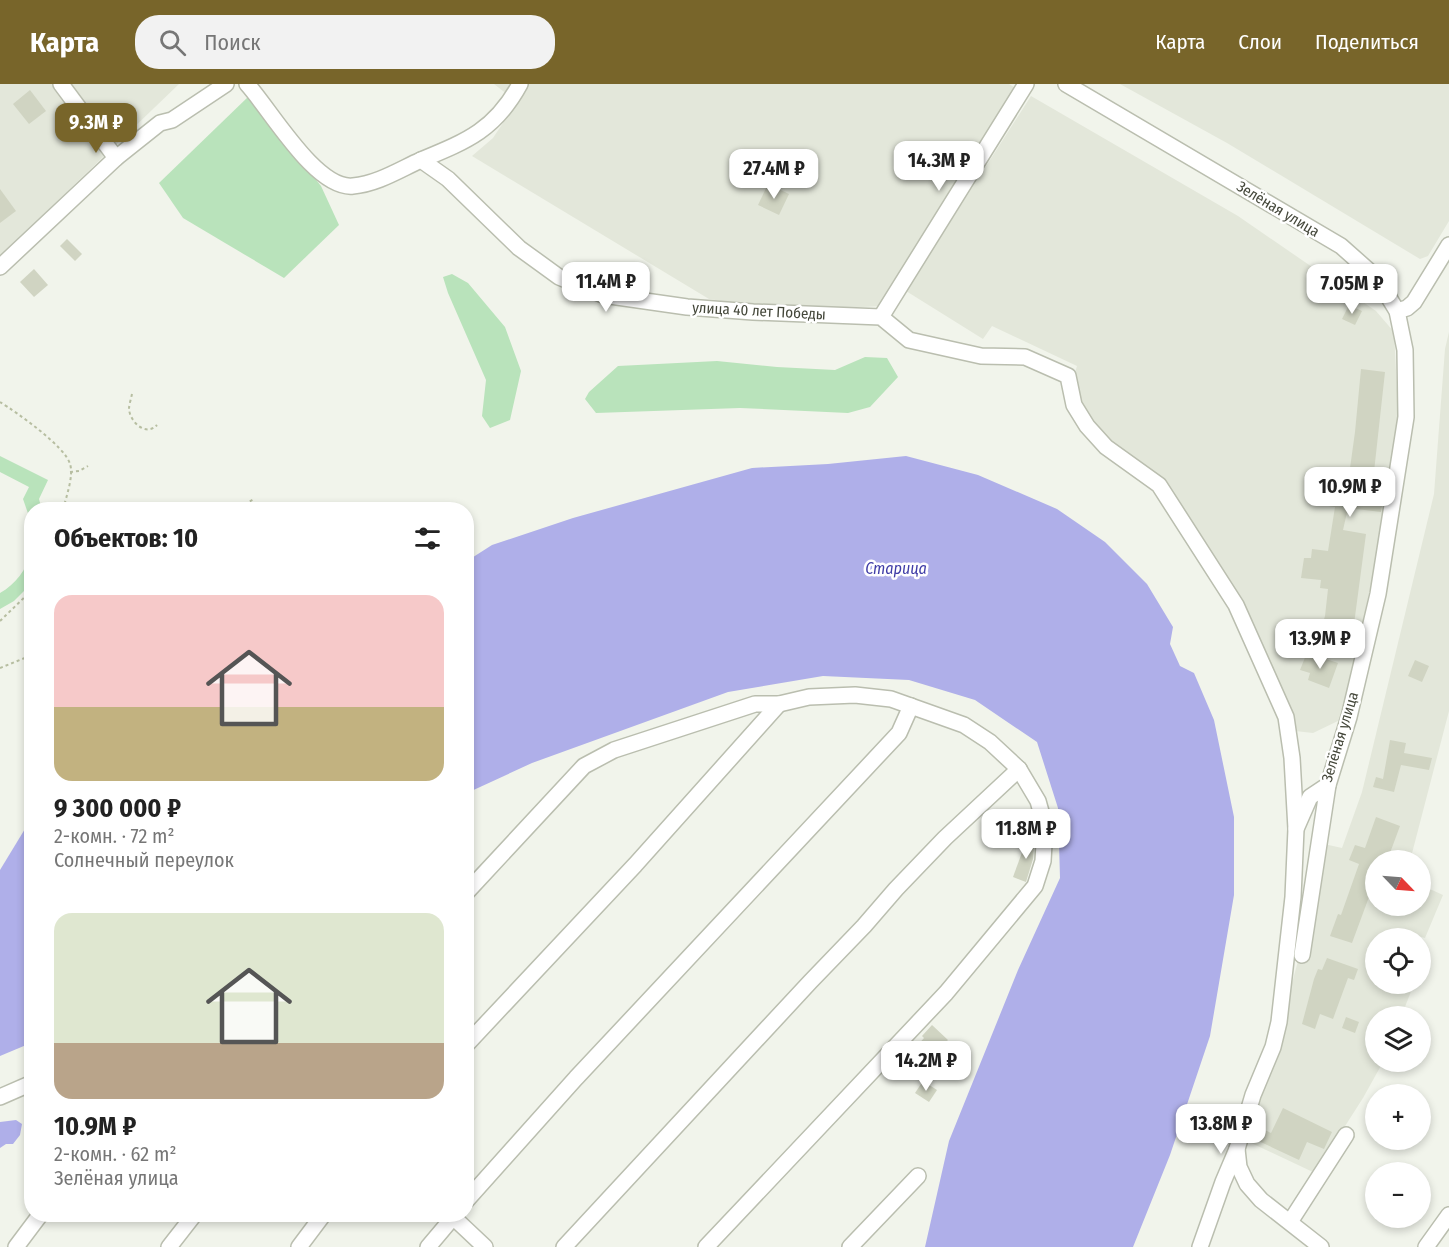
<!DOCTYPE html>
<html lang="ru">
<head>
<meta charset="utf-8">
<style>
	:root { --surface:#fff; --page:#f2f2f2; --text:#222; --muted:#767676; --accent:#78652a }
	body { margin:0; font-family:"Fira Sans Condensed",sans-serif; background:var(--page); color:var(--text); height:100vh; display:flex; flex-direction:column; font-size:22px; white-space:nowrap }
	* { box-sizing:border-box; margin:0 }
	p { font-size:20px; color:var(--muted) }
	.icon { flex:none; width:33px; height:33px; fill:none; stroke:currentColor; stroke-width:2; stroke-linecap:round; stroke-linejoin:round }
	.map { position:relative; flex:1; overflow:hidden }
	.details { position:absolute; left:24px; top:418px; width:450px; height:720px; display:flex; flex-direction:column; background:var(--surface); border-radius:24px; box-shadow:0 3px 9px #0003 }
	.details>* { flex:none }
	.needle { width:39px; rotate:115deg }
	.controls { position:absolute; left:1365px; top:766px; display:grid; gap:12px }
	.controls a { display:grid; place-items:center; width:66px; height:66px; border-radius:50%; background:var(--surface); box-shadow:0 3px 9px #0003; font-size:30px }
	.price { position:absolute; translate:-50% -51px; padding:0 14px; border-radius:12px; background:#fff; color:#222; font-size:20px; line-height:39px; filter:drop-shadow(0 2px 3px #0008) }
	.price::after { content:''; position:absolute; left:50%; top:36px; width:18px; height:14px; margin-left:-9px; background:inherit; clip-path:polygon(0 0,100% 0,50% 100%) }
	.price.active { background:var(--accent); color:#fff }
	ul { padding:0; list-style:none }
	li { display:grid; align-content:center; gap:12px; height:318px; padding:0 30px }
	li span { display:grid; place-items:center; height:186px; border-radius:18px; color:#555 }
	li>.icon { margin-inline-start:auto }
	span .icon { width:108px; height:108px; fill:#fffc; stroke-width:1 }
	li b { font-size:26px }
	h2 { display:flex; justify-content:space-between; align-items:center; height:72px; padding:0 30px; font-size:26px }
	header { display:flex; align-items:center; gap:36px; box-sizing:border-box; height:84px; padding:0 30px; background:var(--accent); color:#fff }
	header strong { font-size:28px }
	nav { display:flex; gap:33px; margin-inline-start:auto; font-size:21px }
	.search { width:420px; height:54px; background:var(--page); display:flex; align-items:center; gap:15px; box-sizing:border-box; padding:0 21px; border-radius:24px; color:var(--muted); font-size:22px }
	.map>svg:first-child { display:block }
</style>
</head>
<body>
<header>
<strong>Карта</strong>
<div class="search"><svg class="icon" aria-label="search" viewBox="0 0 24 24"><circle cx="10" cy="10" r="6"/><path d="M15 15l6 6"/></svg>Поиск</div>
<nav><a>Карта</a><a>Слои</a><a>Поделиться</a></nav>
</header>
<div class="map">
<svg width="1449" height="1163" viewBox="0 0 1449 1163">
	<rect width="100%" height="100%" fill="#f1f4eb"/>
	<g fill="#e3e7da">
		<polygon points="0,0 179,0 0,172"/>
		<polygon points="494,0 1009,0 1017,5 883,222 843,224 747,221 709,215 472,72 493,54 517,18"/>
		<polygon points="1120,0 1449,0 1449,137 1428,172 1420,175 1227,59"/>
		<polygon points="1031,12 1238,132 1376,227 1394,248 1398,326 1383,443 1356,570 1340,636 1313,649 1295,647 1196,450 1099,349 1078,314 1074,292 1077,282 992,242 983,255 906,207"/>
		<polygon points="1449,248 1449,627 1410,777 1376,777 1376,822 1420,822 1421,801 1443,811 1425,854 1392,845 1389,855 1376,855 1376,900 1399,900 1412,905 1401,933 1376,933 1376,978 1383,978 1363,1014 1315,1089 1249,1058 1298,877 1324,760 1342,764 1362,708 1434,410 1445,265"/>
	</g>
	<g fill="#b9e3bb">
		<polygon points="249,12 321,102 339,141 284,194 183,134 159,99"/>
		<polygon points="452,190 468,199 505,243 521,287 510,336 490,344 482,332 486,296 448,209 443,193"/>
		<polygon points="865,273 887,274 898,293 870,323 848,329 740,324 596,329 585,315 589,308 618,282 717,277 777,283 835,286"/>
		<polygon points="0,372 48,396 39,415 42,426 32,426 31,438 23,415 29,403 0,388"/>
		<path d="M 31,469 L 31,500 L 14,517 L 0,525 L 0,509 C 16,500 26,486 31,469 Z"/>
	</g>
	<g fill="#afafe9">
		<polygon points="906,372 978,391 1057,425 1105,458 1147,500 1173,543 1170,560 1180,582 1194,589 1214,636 1234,733 1234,811 1210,952 1170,1071 1133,1163 925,1163 949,1057 1018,886 1060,794 1058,724 1037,658 975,616 909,596 823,592 728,608 532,679 467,709 467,477 492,461 573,434 752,384 828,380"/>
		<polygon points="31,735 31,959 0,972 0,786"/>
		<polygon points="16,1036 22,1040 20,1051 13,1060 6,1060 0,1064 0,1038"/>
	</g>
	<g fill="#d0d4c2">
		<polygon points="30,6 46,27 29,40 13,20"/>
		<polygon points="768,100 789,110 779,131 758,121"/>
		<polygon points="0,105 16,127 0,139"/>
		<polygon points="67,155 82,170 75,177 60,162"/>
		<polygon points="34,185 48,201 34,213 20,198"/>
		<polygon points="1349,221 1362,227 1355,241 1342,235"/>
		<polygon points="1361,285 1385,288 1371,415 1383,416 1381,428 1348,424 1343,446 1366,450 1354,540 1348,560 1319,552 1325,532 1328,505 1320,504 1321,496 1301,494 1304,474 1311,474 1312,465 1328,467 1335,423 1328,422 1331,404 1347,406 1355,348"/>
		<polygon points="1306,571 1316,574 1317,572 1338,579 1329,604 1308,596 1310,589 1300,586"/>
		<polygon points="1415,576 1429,582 1422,598 1408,592"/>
		<polygon points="1390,656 1406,659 1404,669 1432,674 1429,686 1401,681 1394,708 1373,703 1376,693 1383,695"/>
		<polygon points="1376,733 1400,742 1387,777 1376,777 1376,794 1352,859 1330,852 1338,830 1341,831 1359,780 1349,776 1355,761 1365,764"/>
		<polygon points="1028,752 1035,754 1033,775 1026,798 1013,793"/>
		<polygon points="1327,874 1358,885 1354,896 1348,894 1333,935 1320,930 1315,945 1302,940 1314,895 1318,885 1322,886"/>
		<polygon points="1346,933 1359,938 1355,949 1342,944"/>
		<polygon points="932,941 948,956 945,959 948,962 937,973 934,970 917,988 909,980 913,977 908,972 924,954 922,952"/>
		<polygon points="923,997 937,1006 929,1018 915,1009"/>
		<polygon points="1283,1024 1332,1048 1324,1065 1307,1058 1299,1076 1252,1054 1257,1042 1271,1049"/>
	</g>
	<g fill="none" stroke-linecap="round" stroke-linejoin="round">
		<defs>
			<g id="minor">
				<polyline points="61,0 116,74"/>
				<path d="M 247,0 C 270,25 316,106 353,102 C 377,100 399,86 421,76 L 448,95 L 519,164 L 559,193 L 603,211 L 687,223 L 753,228 L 881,233 L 909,256 L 981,272 L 1025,273 L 1068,292 L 1074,321 L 1087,342 L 1106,363 L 1159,401 L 1236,521 L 1286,633 L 1292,674 L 1296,745"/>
				<polyline points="1066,0 1341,162 1377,194 1397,227 1405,266 1406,333 1378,510 1349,633 1328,701 1310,713 1296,745 1293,813 1279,938 1273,963 1253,1011 1237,1065 1239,1083 1247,1100 1261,1116 1321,1163"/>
				<path d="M 421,76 C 467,57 495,46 520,0"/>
				<polyline points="0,183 116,74 160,39 172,36 226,0"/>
				<polyline points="1397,227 1407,224 1414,218 1449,161"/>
				<polyline points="881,233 1026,0"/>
				<polyline points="466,809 584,682 614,666 755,620 779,620 809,613 855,611 891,615 964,641 990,658 1019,685 1038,717 1045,742 1043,777 1035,802 946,909 706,1163"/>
				<polyline points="1302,871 1328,701"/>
				<polyline points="466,961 635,781 779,620"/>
				<polyline points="0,1013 32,999"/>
				<polyline points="466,1117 576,994 899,649 911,622"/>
				<polyline points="451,1131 485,1163"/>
				<polyline points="1290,1138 1346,1051"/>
				<polyline points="16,1163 40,1131"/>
				<polyline points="169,1163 194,1131"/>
				<polyline points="299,1163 323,1131"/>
				<polyline points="428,1163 455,1131"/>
				<polyline points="564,1163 810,898 864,842 896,805 945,754 1019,685"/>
				<polyline points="850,1163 918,1092"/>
				<polyline points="1200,1163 1223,1098 1237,1065"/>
				<polyline points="1426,1163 1449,1131"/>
			</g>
		</defs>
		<use href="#minor" stroke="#babeaf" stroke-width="18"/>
		<g stroke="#b7bea1" stroke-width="2" stroke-dasharray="3 3" stroke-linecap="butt">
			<path d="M 132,310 C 131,315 129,321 129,325 C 130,338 146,353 157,341"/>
			<path d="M 0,318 C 16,328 65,362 70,380 C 74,392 66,413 63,426"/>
			<polyline points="70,388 79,387 88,382"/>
			<polyline points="234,426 254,415"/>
			<polyline points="0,537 32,506"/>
			<polyline points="0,584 32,571"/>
		</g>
		<use href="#minor" stroke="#fff" stroke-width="15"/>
	</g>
	<g text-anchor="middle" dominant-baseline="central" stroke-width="5" stroke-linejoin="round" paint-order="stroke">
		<g font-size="15" fill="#44473a" stroke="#fff">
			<text transform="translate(1278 125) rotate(31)">Зелёная улица</text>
			<text transform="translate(759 227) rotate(3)">улица 40 лет Победы</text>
			<text transform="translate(1340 653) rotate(-73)">Зелёная улица</text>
		</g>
		<g font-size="16" font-style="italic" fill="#403ea7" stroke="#fff">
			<text x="896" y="484">Старица</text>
		</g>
	</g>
</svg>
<div class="controls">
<a><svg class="needle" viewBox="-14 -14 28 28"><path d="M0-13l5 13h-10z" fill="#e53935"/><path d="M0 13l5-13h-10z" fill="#767676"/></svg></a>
<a><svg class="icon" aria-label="locate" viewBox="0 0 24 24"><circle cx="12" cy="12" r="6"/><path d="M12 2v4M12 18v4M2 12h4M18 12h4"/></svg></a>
<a><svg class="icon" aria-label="layers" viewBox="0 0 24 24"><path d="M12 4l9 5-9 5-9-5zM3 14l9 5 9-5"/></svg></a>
<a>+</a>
<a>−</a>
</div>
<b class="price active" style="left:96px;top:70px">9.3M ₽</b>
<b class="price" style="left:939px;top:108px">14.3M ₽</b>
<b class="price" style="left:774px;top:116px">27.4M ₽</b>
<b class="price" style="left:606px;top:229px">11.4M ₽</b>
<b class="price" style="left:1352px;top:231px">7.05M ₽</b>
<b class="price" style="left:1350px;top:434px">10.9M ₽</b>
<b class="price" style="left:1320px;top:586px">13.9M ₽</b>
<b class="price" style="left:1026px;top:776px">11.8M ₽</b>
<b class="price" style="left:926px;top:1008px">14.2M ₽</b>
<b class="price" style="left:1221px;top:1071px">13.8M ₽</b>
<section class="details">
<h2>Объектов: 10<svg class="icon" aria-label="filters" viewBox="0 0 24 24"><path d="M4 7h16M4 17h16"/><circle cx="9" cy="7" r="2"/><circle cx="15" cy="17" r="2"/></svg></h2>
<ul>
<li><span style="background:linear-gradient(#f6c9c9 60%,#c2b280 0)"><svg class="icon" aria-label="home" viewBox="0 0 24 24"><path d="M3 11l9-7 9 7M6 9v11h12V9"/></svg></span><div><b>9 300 000 ₽</b><p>2-комн. · 72 m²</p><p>Солнечный переулок</p></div></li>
<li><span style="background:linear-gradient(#dfe7d0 70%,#b9a48a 0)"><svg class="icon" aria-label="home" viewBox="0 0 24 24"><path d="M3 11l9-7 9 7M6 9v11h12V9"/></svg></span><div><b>10.9M ₽</b><p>2-комн. · 62 m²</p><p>Зелёная улица</p></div></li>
</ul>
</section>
</div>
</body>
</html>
